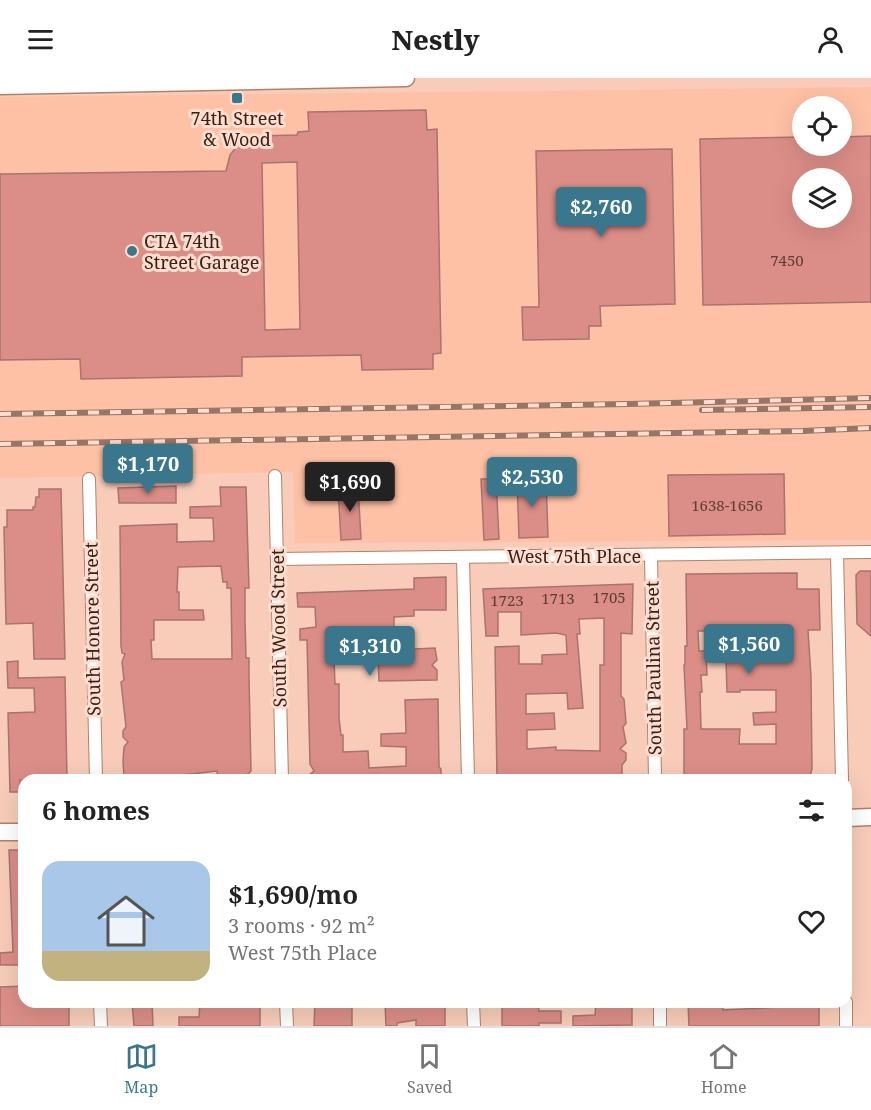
<!DOCTYPE html>
<html lang="en">
<head>
<meta charset="utf-8">
<style>
	:root { --surface:#fff; --page:#f6f6f6; --text:#222; --muted:#767676; --line:#e0e0e0; --accent:#3a778d }
	body { margin:0; font-family:"Noto Serif",serif; background:var(--page); color:var(--text); height:100vh; display:flex; flex-direction:column; font-size:22px; white-space:nowrap }
	* { box-sizing:border-box; margin:0 }
	p { font-size:20px; color:var(--muted) }
	.icon { flex:none; width:33px; height:33px; fill:none; stroke:currentColor; stroke-width:2; stroke-linecap:round; stroke-linejoin:round }
	.map { position:relative; flex:1; overflow:hidden }
	.side { position:absolute; left:18px; top:696px; width:834px; height:234px; display:flex; flex-direction:column; background:var(--surface); border-radius:18px; box-shadow:0 6px 24px #0002 }
	.side>* { flex:none }
	.fabs { position:absolute; left:792px; top:18px; display:grid; gap:12px }
	.fabs a { display:grid; place-items:center; width:60px; height:60px; border-radius:50%; background:var(--surface); box-shadow:0 6px 24px #0002; font-size:30px }
	.price { position:absolute; translate:-50% -51px; padding:0 14px; border-radius:6px; background:var(--accent); color:#fff; font-size:20px; line-height:39px; filter:drop-shadow(0 2px 3px #0008) }
	.price::after { content:''; position:absolute; left:50%; top:36px; width:18px; height:14px; margin-left:-9px; background:inherit; clip-path:polygon(0 0,100% 0,50% 100%) }
	.price.on { background:#222; color:#fff }
	ul { padding:0; list-style:none }
	li { display:flex; align-items:center; gap:18px; height:150px; padding:0 24px }
	li+li { border-top:2px solid var(--line) }
	li span { display:grid; place-items:center; flex:none; width:168px; height:120px; border-radius:18px; color:#555 }
	li>.icon { margin-inline-start:auto }
	span .icon { width:72px; height:72px; fill:#fffc; stroke-width:1 }
	li b { font-size:26px }
	h2 { display:flex; justify-content:space-between; align-items:center; height:72px; padding:0 24px; font-size:26px }
	header { display:flex; justify-content:space-between; align-items:center; height:78px; padding:0 24px; background:var(--surface); font-size:27px; font-weight:800 }
	.dock { display:flex; justify-content:space-around; align-items:center; height:84px; border-top:2px solid var(--line); background:var(--surface); font-size:16px; color:var(--muted) }
	.dock a { display:grid; justify-items:center; gap:3px }
	.dock .on { color:var(--accent) }
	.map>svg:first-child { display:block }
</style>
</head>
<body>
<header><svg class="icon" aria-label="menu" viewBox="0 0 24 24"><path d="M4 6h16M4 12h16M4 18h16"/></svg>Nestly<svg class="icon" aria-label="person" viewBox="0 0 24 24"><circle cx="12" cy="8" r="4"/><path d="M4 21q1-7 8-7t8 7"/></svg></header>
<div class="map">
<svg width="871" height="948" viewBox="0 0 871 948">
	<rect width="100%" height="100%" fill="#f8ccb9"/>
	<path fill="#fec1a5" fill-rule="evenodd" d="M 871,9 L 871,462 L 295,465 L 293,394 L 0,400 L 0,19 ZM 802,28 L 842,28 L 842,68 L 802,68 ZM 802,100 L 842,100 L 842,140 L 802,140 Z"/>
	<g fill="#db8e87" stroke="#a9736e" stroke-width="1.5" fill-rule="evenodd">
		<path d="M 426,32 L 427,52 L 437,51 L 441,275 L 433,276 L 433,291 L 362,292 L 361,277 L 242,279 L 242,298 L 81,301 L 80,281 L 0,282 L 0,96 L 226,93 L 230,77 L 237,68 L 246,62 L 256,58 L 297,57 L 298,54 L 309,53 L 308,34 ZM 297,84 L 300,251 L 265,252 L 262,85 Z"/>
		<path d="M 871,58 L 871,224 L 703,227 L 700,61 L 802,59 L 802,68 L 842,68 L 842,59 ZM 802,100 L 842,100 L 842,140 L 802,140 Z"/>
		<polygon points="672,71 675,226 600,228 601,248 589,248 589,261 523,262 522,229 539,229 536,73"/>
		<polygon points="784,396 785,456 669,458 668,397"/>
		<polygon points="546,400 548,459 519,460 517,401"/>
		<polygon points="481,401 496,401 499,461 484,462"/>
		<polygon points="176,408 176,425 119,425 118,410"/>
		<polygon points="358,408 361,461 341,462 338,410"/>
		<path d="M 220,409 L 246,409 L 249,510 L 245,510 L 245,543 L 246,580 L 249,580 L 249,599 L 251,693 L 242,702 L 218,702 L 217,693 L 183,697 L 183,702 L 127,702 L 126,698 L 124,698 L 123,684 L 124,669 L 128,664 L 123,659 L 123,653 L 126,649 L 121,604 L 124,602 L 122,584 L 125,576 L 122,575 L 121,568 L 120,448 L 177,446 L 177,464 L 214,463 L 213,440 L 190,440 L 190,429 L 221,428 ZM 221,488 L 223,504 L 227,504 L 227,510 L 231,510 L 232,581 L 152,581 L 151,562 L 154,562 L 154,542 L 204,542 L 203,532 L 179,532 L 179,514 L 177,514 L 178,489 Z"/>
		<polygon points="39,411 61,411 65,581 34,581 33,545 6,546 4,449 7,449 7,432 33,432 33,429 35,429 36,419 39,419"/>
		<polygon points="860,493 871,493 871,558 857,546 856,497"/>
		<path d="M 797,495 L 797,511 L 819,511 L 820,552 L 808,552 L 811,599 L 812,691 L 810,698 L 716,698 L 716,699 L 684,700 L 684,651 L 687,651 L 684,587 L 685,586 L 685,568 L 687,568 L 686,496 ZM 698,553 L 725,553 L 727,614 L 740,614 L 740,612 L 776,612 L 776,634 L 753,635 L 754,647 L 776,646 L 776,666 L 739,666 L 740,651 L 701,651 L 700,614 L 702,614 L 701,597 L 707,597 L 706,573 L 699,573 Z"/>
		<polygon points="446,499 446,532 414,532 414,538 394,539 394,572 435,570 437,582 432,587 437,592 437,602 379,603 378,581 334,581 335,606 339,606 339,640 341,657 343,657 343,674 368,673 369,690 406,688 406,669 381,668 381,656 406,655 405,622 438,621 439,689 441,691 441,699 438,702 404,702 404,699 303,702 314,693 310,686 307,562 300,562 300,551 316,549 315,529 298,529 297,515 414,511 414,500"/>
		<path d="M 633,506 L 632,556 L 621,555 L 621,618 L 624,621 L 626,645 L 623,649 L 626,665 L 620,671 L 626,675 L 626,682 L 622,687 L 622,700 L 569,701 L 569,699 L 497,702 L 495,569 L 519,568 L 519,586 L 542,586 L 542,577 L 567,576 L 566,557 L 556,555 L 521,557 L 521,534 L 498,534 L 498,558 L 486,558 L 483,511 ZM 604,540 L 604,587 L 600,587 L 600,673 L 556,672 L 556,669 L 527,671 L 527,652 L 555,651 L 554,635 L 526,636 L 526,616 L 567,615 L 568,631 L 583,630 L 577,556 L 580,556 L 579,541 Z"/>
		<polygon points="18,583 18,600 65,599 67,702 20,702 20,714 10,714 8,635 35,634 34,610 8,610 7,584"/>
		<polygon points="9,772 24,772 24,820 21,820 24,885 19,885 19,887 0,887 0,875 13,874"/>
		<polygon points="24,908 24,924 67,924 69,930 69,948 0,948 0,909"/>
		<polygon points="132,924 152,924 153,948 134,948"/>
		<polygon points="200,924 260,924 260,948 179,948 179,939 199,939"/>
		<polygon points="315,924 352,924 352,948 314,948"/>
		<polygon points="385,924 445,924 445,948 416,948 416,942 397,945 397,948 386,948"/>
		<polygon points="502,924 538,924 539,933 561,933 561,945 539,945 539,948 502,948"/>
		<polygon points="596,924 632,924 632,947 573,948 573,938 595,937"/>
		<polygon points="688,924 722,924 723,932 781,929 781,924 819,924 819,948 689,948"/>
	</g>
	<g fill="none" stroke-linecap="round" stroke-linejoin="round">
		<defs>
			<g id="street">
				<polyline points="275,398 282,702"/>
				<polyline points="89,401 96,702"/>
				<polyline points="837,475 842,702"/>
				<polyline points="651,477 655,702"/>
				<polyline points="463,479 468,702"/>
				<polyline points="277,481 871,474"/>
				<polyline points="100,924 101,948"/>
				<polyline points="286,924 287,948"/>
				<polyline points="473,924 474,948"/>
				<polyline points="660,924 660,948"/>
				<polyline points="846,924 846,948"/>
			</g>
			<g id="secondary">
				<polyline points="0,8 406,0"/>
				<polyline points="846,740 871,739"/>
				<polyline points="0,754 24,754"/>
			</g>
		</defs>
		<use href="#street" stroke="#b2816a" stroke-width="14"/>
		<use href="#secondary" stroke="#b2816a" stroke-width="19"/>
		<use href="#street" stroke="#fff" stroke-width="12"/>
		<use href="#secondary" stroke="#fff" stroke-width="16"/>
		<defs>
			<g id="rail">
				<polyline points="702,332 871,329"/>
				<polyline points="0,336 628,326 871,320"/>
				<polyline points="0,366 802,353 871,350"/>
			</g>
		</defs>
		<use href="#rail" stroke="#967668" stroke-width="6"/>
		<use href="#rail" stroke="#fedcce" stroke-width="4" stroke-dasharray="11" stroke-linecap="butt"/>
	</g>
	<g fill="#3a778d" stroke="#fedcce" stroke-width="2">
		<rect x="231" y="14" width="12" height="12" rx="3"/>
		<circle cx="132" cy="173" r="6"/>
	</g>
	<g text-anchor="middle" dominant-baseline="central" stroke-width="6" stroke-linejoin="round" paint-order="stroke">
		<g font-size="15" fill="#5f3d34">
			<text x="787" y="182">7450</text>
			<text x="727" y="427">1638-1656</text>
			<text x="609" y="519">1705</text>
			<text x="558" y="520">1713</text>
			<text x="507" y="522">1723</text>
		</g>
		<g font-size="18" fill="#362219" stroke="#fedcce">
			<text x="237" y="40">74th Street<tspan x="237" dy="21">&amp; Wood</tspan></text>
			<text x="144" y="163" text-anchor="start">CTA 74th<tspan x="144" dy="21">Street Garage</tspan></text>
		</g>
		<g font-size="18" fill="#362219" stroke="#fedcce">
			<text x="574" y="478">West 75th Place</text>
			<text transform="translate(278 550) rotate(-91)">South Wood Street</text>
			<text transform="translate(92 551) rotate(-91)">South Honore Street</text>
			<text transform="translate(653 590) rotate(-91)">South Paulina Street</text>
		</g>
	</g>
</svg>
<div class="fabs">
<a><svg class="icon" aria-label="locate" viewBox="0 0 24 24"><circle cx="12" cy="12" r="6"/><path d="M12 2v4M12 18v4M2 12h4M18 12h4"/></svg></a>
<a><svg class="icon" aria-label="layers" viewBox="0 0 24 24"><path d="M12 4l9 5-9 5-9-5zM3 14l9 5 9-5"/></svg></a>
</div>
<b class="price" style="left:601px;top:160px">$2,760</b>
<b class="price" style="left:148px;top:417px">$1,170</b>
<b class="price" style="left:532px;top:430px">$2,530</b>
<b class="price on" style="left:350px;top:435px">$1,690</b>
<b class="price" style="left:749px;top:597px">$1,560</b>
<b class="price" style="left:370px;top:599px">$1,310</b>
<section class="side">
<h2>6 homes<svg class="icon" aria-label="filters" viewBox="0 0 24 24"><path d="M4 7h16M4 17h16"/><circle cx="9" cy="7" r="2"/><circle cx="15" cy="17" r="2"/></svg></h2>
<ul>
<li><span style="background:linear-gradient(#a9c7e8 75%,#c2b280 0)"><svg class="icon" aria-label="home" viewBox="0 0 24 24"><path d="M3 11l9-7 9 7M6 9v11h12V9"/></svg></span><div><b>$1,690/mo</b><p>3 rooms · 92 m²</p><p>West 75th Place</p></div><svg class="icon" aria-label="heart" viewBox="0 0 24 24"><path d="M12 20l-8-8c-3-5 5-10 8-4 3-6 11-1 8 4z"/></svg></li>
</ul>
</section>
</div>
<nav class="dock">
<a class="on"><svg class="icon" aria-label="map" viewBox="0 0 24 24"><path d="M3 6l6-2 6 2 6-2v14l-6 2-6-2-6 2zM9 4v14M15 6v14"/></svg>Map</a>
<a><svg class="icon" aria-label="saved" viewBox="0 0 24 24"><path d="M7 4h10v16l-5-4-5 4z"/></svg>Saved</a>
<a><svg class="icon" aria-label="home" viewBox="0 0 24 24"><path d="M3 11l9-7 9 7M6 9v11h12V9"/></svg>Home</a>
</nav>
</body>
</html>
